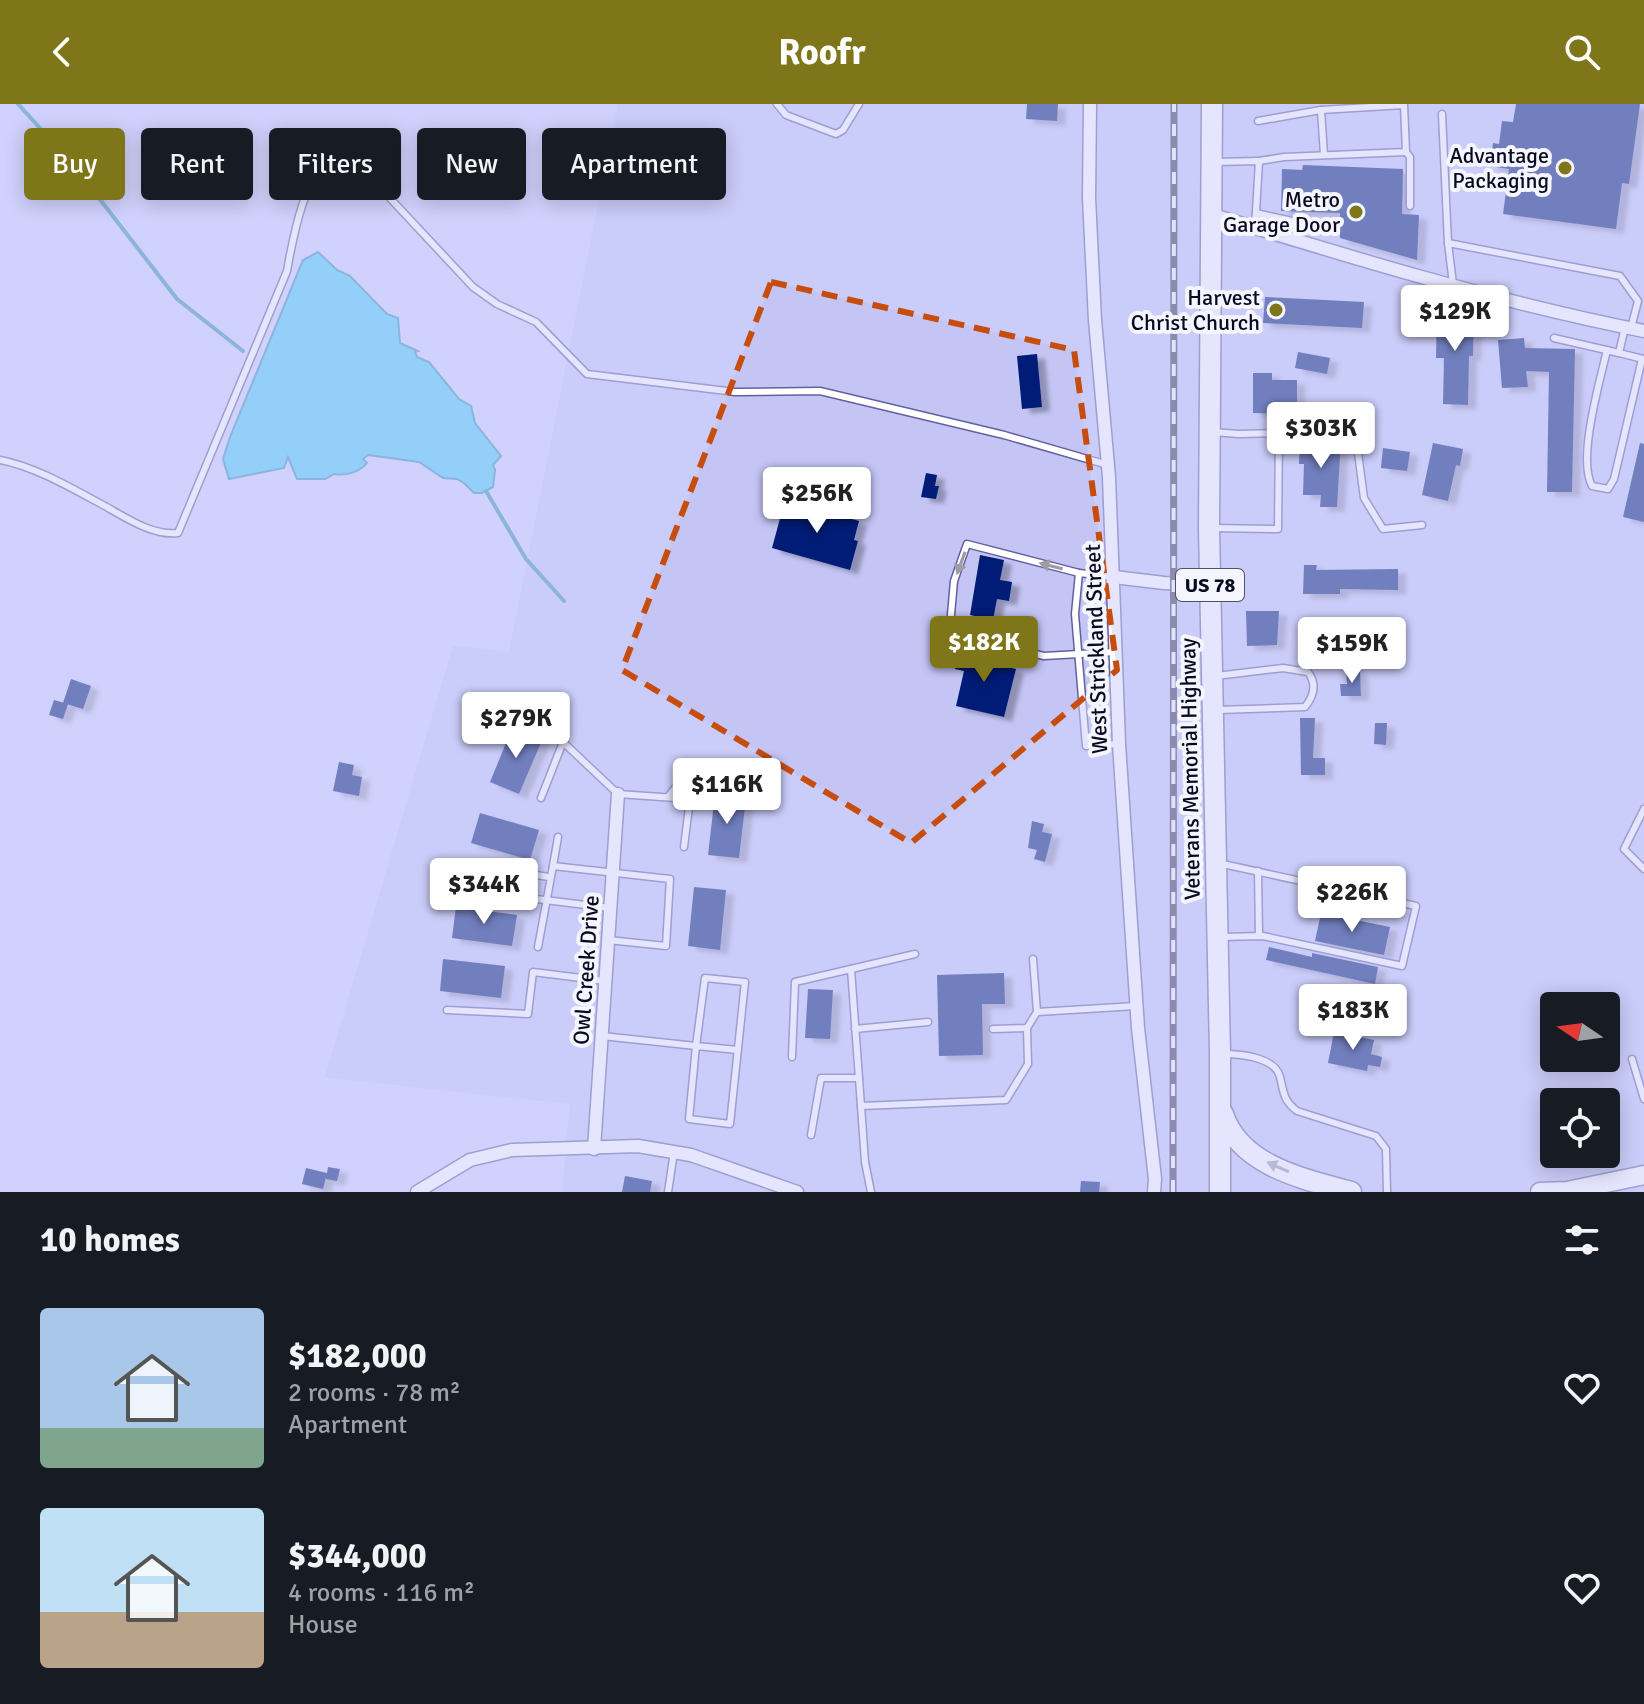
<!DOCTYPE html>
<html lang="en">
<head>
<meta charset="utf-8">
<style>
	:root { --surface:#171b24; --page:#20242c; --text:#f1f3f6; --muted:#9ea1a6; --accent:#7f761a }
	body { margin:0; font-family:Signika,sans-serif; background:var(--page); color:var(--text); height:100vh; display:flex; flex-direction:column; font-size:30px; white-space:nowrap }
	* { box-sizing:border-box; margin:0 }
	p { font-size:26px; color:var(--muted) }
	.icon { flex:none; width:44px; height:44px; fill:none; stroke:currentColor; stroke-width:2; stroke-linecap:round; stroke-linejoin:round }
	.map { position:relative; height:1088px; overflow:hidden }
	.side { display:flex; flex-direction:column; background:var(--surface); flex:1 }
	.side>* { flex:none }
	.banner { position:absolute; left:24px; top:24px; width:800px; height:72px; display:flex; gap:16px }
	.needle { width:52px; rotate:283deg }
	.fabs { position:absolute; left:1540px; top:888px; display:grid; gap:16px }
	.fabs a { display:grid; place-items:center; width:80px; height:80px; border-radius:8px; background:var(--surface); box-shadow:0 4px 20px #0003; font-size:40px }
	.price { position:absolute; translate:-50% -68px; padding:0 18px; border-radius:8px; background:#fff; color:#222; font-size:26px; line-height:52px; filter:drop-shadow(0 2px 4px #0008) }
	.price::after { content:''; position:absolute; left:50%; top:48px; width:24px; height:18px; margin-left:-12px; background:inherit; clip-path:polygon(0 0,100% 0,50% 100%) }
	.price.selected { background:var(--accent); color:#fff }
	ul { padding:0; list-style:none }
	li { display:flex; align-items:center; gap:24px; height:200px; padding:0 40px }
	li span { display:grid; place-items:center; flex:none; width:224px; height:160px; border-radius:8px; color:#555 }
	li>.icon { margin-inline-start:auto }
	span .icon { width:96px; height:96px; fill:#fffc; stroke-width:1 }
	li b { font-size:34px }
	h2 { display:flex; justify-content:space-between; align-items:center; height:96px; padding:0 40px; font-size:34px }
	.pill { padding:0 28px; border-radius:8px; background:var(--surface); box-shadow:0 4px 20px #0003; font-size:28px; line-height:72px }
	.pill.selected { background:var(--accent); color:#fff }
	header { display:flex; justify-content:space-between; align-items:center; height:104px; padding:0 40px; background:var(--accent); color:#fff; font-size:36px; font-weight:700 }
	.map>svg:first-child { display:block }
</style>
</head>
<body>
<header><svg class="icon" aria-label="back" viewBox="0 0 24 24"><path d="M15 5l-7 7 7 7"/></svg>Roofr<svg class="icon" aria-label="search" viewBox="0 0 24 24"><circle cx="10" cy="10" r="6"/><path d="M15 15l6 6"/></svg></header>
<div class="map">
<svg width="1644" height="1088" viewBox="0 0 1644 1088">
	<defs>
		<filter id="shadow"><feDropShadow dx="8" dy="4.5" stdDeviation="2" flood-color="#0004"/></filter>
	</defs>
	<rect width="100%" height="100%" fill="#d0d1fc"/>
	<path fill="#c4c5f5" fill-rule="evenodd" d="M 618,0 L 1644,0 L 1644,1088 L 562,1088 L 570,1000 L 325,973 L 453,542 L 509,548 ZM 1554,902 L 1606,902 L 1606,954 L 1554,954 ZM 1554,998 L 1606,998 L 1606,1050 L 1554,1050 Z"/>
	<path fill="#4ccdf7" stroke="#3892b7" stroke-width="2" d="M 318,148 L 337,166 L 350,172 L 387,210 L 398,214 L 400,239 L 418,247 L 415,248 L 417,253 L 429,258 L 459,295 L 471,302 L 475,319 L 501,352 L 493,361 L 495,366 L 493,383 L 482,389 L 474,389 L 464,379 L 457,375 L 443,374 L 419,358 L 368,351 L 363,355 L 367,359 C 360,368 346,372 334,370 L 325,375 L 297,375 L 288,353 L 284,364 L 229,375 L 223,355 L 230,333 L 303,156 Z"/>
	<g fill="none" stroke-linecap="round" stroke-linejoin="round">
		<g stroke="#3892b7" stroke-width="4">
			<polyline points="18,0 71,58 177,195 243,247"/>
			<polyline points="486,387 526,455 564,497"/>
		</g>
	</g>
	<g fill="#011b77" filter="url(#shadow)">
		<polygon points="1027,0 1058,0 1057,17 1026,15"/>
		<polygon points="1516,0 1640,0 1629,80 1622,79 1616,125 1503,110 1509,65 1490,62 1493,39 1499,40 1502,17 1513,18"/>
		<polygon points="1303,61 1403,65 1402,110 1419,111 1417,156 1340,134 1340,109 1281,107 1282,65 1302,66"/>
		<polygon points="1265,193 1364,198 1362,224 1263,219"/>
		<polygon points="1437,206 1474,207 1473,252 1469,252 1468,301 1443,300 1444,254 1436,254"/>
		<polygon points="1524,234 1525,244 1575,245 1572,388 1547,388 1549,268 1526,267 1528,283 1502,284 1498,236"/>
		<polygon points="1298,248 1330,254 1327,270 1295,264"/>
		<polygon points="1037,250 1042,303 1022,305 1017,252"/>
		<polygon points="1253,269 1272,269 1272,276 1297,276 1297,310 1253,309"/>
		<polygon points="1300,336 1341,336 1337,403 1320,403 1321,391 1303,391 1304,360 1299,360"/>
		<polygon points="1433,339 1463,345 1460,362 1456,361 1448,397 1422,391"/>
		<polygon points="1640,339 1644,340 1644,418 1623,413"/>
		<polygon points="1383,344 1410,348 1407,367 1381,364"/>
		<polygon points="926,369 937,371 935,382 939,382 936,395 921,393"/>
		<polygon points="785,396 859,417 854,436 858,437 850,466 772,444"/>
		<polygon points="980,451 1004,456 1000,476 1012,478 1009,497 997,495 993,516 970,511"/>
		<polygon points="1304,461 1317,461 1316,466 1398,465 1398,486 1340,485 1340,490 1303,490"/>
		<polygon points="1246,507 1279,507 1277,541 1247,542"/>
		<polygon points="1305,519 1338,520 1337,536 1328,535 1328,541 1309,541 1309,533 1304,532"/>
		<polygon points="960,543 983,549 981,557 1016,565 1004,613 956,602 964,567 955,565"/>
		<polygon points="1360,568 1361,592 1341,592 1340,580 1347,580 1346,569"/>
		<polygon points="71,575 91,582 83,605 63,599"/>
		<polygon points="54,596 68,600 63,615 49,611"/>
		<polygon points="1300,614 1315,614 1313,654 1325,654 1325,671 1301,671"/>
		<polygon points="1375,619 1387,619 1386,641 1374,640"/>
		<polygon points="513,622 543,634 519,690 490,678"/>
		<polygon points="339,658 354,661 352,671 362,673 359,692 333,687"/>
		<polygon points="715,690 746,694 739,754 708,751"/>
		<polygon points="480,709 539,726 530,756 471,739"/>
		<polygon points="1032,717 1044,720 1042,728 1052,730 1045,758 1034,755 1037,746 1028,744"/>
		<polygon points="694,783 726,786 720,846 688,842"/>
		<polygon points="456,803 517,811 512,842 452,834"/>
		<polygon points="1321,809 1390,823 1384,851 1315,837"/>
		<polygon points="1269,843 1312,853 1312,849 1378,863 1375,880 1266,856"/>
		<polygon points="443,855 505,862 501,894 440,887"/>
		<polygon points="1004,869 1005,900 982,900 983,951 939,952 937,871"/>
		<polygon points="808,885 833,886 830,935 805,934"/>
		<polygon points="1334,928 1374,936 1371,950 1382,953 1380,963 1368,961 1367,967 1328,959"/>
		<polygon points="328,1063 340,1065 337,1077 326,1075 326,1073 323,1085 302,1080 306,1064 327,1069"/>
		<polygon points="625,1072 652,1077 650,1088 622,1088"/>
		<polygon points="1081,1077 1100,1078 1099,1088 1080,1088"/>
	</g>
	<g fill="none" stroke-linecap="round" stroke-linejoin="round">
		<defs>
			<g id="service">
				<polyline points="777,0 786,11 836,30 843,26 859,0"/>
				<polyline points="1321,6 1324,51"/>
				<polyline points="1442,10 1448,139"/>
				<polyline points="1258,17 1321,6 1404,1 1406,48 1284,53 1259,57"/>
				<polyline points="1406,48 1410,53 1410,102"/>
				<polyline points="1215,58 1259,57 1255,124"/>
				<polyline points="1256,109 1334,126"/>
				<polyline points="1453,180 1448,139 1620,172 1638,197 1631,224"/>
				<polyline points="1625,223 1619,249 1643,255"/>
				<polyline points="1554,234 1619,249"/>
				<path d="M 1607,246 C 1600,277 1577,355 1592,382 L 1608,385 L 1614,375 L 1642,255"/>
				<polyline points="1213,328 1238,330 1332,328 1348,331 1358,349 1364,394 1383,425 1422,421"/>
				<path d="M 0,356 C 36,363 71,384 103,401 C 125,413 152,432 178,429 L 287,167 C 293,133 305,68 334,48 L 374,77 L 473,183 L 497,200 L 536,218 L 587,270 L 735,288 L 820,287 L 1004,331 L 1108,361"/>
				<polyline points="1212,424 1278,425 1279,330"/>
				<polyline points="1079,469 1075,510 1086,642 1119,640"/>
				<polyline points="1114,473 1079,469 967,440 954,477 950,522 973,536 1044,552 1115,548"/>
				<path d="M 1216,572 L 1283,564 L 1308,568 C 1317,580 1314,592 1305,603 L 1218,606"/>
				<polyline points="514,611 563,638"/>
				<polyline points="668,693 678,680 742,659"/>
				<polyline points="541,694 563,638 618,690 690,695 684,743"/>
				<polyline points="1644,705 1624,745 1644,765"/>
				<polyline points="558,733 553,762 670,775 666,842 608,836"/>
				<polyline points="1218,759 1416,802 1402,862 1263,832 1221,833"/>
				<polyline points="476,762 549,773"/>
				<polyline points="1258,767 1259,832"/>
				<polyline points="472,787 610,804"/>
				<polyline points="538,843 553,762"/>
				<polyline points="1033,855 1037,908"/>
				<polyline points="851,865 915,850"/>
				<polyline points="447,906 528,910 533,868 605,877"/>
				<polyline points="855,925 928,918"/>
				<polyline points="993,925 1027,924 1037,908 1136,902"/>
				<polyline points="602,932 696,942 689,1015 730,1020 745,878 705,874 696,942 738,946"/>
				<path d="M 1223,950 C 1241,950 1275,953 1280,973 C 1284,989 1283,996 1297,1007 L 1376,1032 L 1386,1045 L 1387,1088"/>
				<polyline points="792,953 795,878 851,865 861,1002"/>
				<polyline points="1632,955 1644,995"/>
				<polyline points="811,1031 821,974 859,974"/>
				<polyline points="668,1088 674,1048"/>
				<polyline points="871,1088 865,1058 861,1002 1006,996 1028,960 1027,924"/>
			</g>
			<g id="minor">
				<polyline points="1090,0 1089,94 1095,216 1109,373 1119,640 1138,924 1155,1075 1154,1088"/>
				<path d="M 1210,110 C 1353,154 1497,198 1644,227"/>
				<polyline points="1114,473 1164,479 1210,480"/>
				<polyline points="594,1045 618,690"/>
				<polyline points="417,1088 470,1056 512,1046 638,1042 691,1051 797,1088"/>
			</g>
			<polyline id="secondary" points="1540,1088 1567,1087 1644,1071"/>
			<g id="primary">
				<polyline points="1212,0 1209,424 1220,950 1220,1088"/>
				<path d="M 1223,1010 C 1240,1062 1304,1075 1351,1088"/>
			</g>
		</defs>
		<use href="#service" stroke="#6260a0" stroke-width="9"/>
		<use href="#minor" stroke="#6260a0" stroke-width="15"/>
		<use href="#secondary" stroke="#6260a0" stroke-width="21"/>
		<use href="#primary" stroke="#6260a0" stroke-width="23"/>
		<use href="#service" stroke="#fff" stroke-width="6"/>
		<use href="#minor" stroke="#fff" stroke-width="12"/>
		<use href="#secondary" stroke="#fff" stroke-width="18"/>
		<use href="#primary" stroke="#fff" stroke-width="20"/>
		<defs>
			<polyline id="rail" points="1173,1088 1174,0"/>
		</defs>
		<use href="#rail" stroke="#373552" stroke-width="7"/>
		<use href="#rail" stroke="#f5f5fd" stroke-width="4" stroke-dasharray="12" stroke-linecap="butt"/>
	</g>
	<defs><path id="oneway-solid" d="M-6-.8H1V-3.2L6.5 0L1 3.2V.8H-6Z" transform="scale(2)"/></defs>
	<g fill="#9d9ca6">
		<use href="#oneway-solid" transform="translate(961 459) rotate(110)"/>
		<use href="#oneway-solid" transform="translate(1051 462) rotate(-166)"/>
		<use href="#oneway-solid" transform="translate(1278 1063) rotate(-156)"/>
	</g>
	<path d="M0 0H1644V1088H0ZM 771,178 L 1074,246 L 1117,566 L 911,739 L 622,566 Z" fill="#d0d1fc" fill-opacity=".55" fill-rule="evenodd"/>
	<path fill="none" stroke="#c74d0f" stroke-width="6" stroke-dasharray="16 10" stroke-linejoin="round" d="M 771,178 L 1074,246 L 1117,566 L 911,739 L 622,566 Z"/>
	<g fill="#7f761a" stroke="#f5f5fd" stroke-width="3">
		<circle cx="1565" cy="64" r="8"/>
		<circle cx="1356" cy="108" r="8"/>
		<circle cx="1276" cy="206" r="8"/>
	</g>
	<g text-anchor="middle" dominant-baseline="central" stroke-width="8" stroke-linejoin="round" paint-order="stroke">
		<rect fill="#f5f5fd" stroke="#514f63" stroke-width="2" x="1176" y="465" width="68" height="32" rx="6"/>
		<g font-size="20" font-weight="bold" fill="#0b0821">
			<text x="1210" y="481">US 78</text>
		</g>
		<g font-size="22" fill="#0b0821" stroke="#f5f5fd" text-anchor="end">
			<text x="1549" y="51">Advantage<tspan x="1549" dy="25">Packaging</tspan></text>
			<text x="1340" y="95">Metro<tspan x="1340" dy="25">Garage Door</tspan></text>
			<text x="1260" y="193">Harvest<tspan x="1260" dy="25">Christ Church</tspan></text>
		</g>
		<g font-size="22" fill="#0b0821" stroke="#f5f5fd">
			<text transform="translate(1096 545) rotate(-92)">West Strickland Street</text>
			<text transform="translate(1190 665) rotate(-91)">Veterans Memorial Highway</text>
			<text transform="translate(586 866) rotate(-86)">Owl Creek Drive</text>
		</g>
	</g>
</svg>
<div class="fabs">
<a><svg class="needle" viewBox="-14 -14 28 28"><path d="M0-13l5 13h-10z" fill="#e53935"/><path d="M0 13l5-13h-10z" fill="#9ea1a6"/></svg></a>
<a><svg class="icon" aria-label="locate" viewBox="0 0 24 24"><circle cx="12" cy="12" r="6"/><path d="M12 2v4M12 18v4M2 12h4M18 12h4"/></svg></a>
</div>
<b class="price" style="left:1455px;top:249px">$129K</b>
<b class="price" style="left:1321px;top:366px">$303K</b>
<b class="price" style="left:817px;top:431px">$256K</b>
<b class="price selected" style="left:984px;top:580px">$182K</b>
<b class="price" style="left:1352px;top:581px">$159K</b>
<b class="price" style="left:516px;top:656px">$279K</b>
<b class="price" style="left:727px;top:722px">$116K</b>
<b class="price" style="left:484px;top:822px">$344K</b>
<b class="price" style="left:1352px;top:830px">$226K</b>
<b class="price" style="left:1353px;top:948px">$183K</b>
<div class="banner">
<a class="pill selected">Buy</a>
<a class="pill">Rent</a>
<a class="pill">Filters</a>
<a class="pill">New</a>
<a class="pill">Apartment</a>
</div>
</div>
<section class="side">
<h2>10 homes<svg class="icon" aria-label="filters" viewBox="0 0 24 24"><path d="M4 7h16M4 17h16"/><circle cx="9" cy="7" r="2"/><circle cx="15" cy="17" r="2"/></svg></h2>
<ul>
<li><span style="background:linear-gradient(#a9c7e8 75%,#7fa58c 0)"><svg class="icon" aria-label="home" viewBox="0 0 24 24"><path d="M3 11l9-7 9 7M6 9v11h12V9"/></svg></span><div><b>$182,000</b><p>2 rooms · 78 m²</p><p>Apartment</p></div><svg class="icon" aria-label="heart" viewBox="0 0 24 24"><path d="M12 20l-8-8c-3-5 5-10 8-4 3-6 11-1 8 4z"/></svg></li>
<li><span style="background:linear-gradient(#bfe0f5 65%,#b9a48a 0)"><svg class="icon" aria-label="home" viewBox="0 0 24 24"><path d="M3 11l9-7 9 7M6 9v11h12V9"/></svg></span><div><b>$344,000</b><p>4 rooms · 116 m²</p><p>House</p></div><svg class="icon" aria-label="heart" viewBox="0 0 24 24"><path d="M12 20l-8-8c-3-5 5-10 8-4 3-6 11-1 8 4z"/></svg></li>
</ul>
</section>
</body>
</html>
